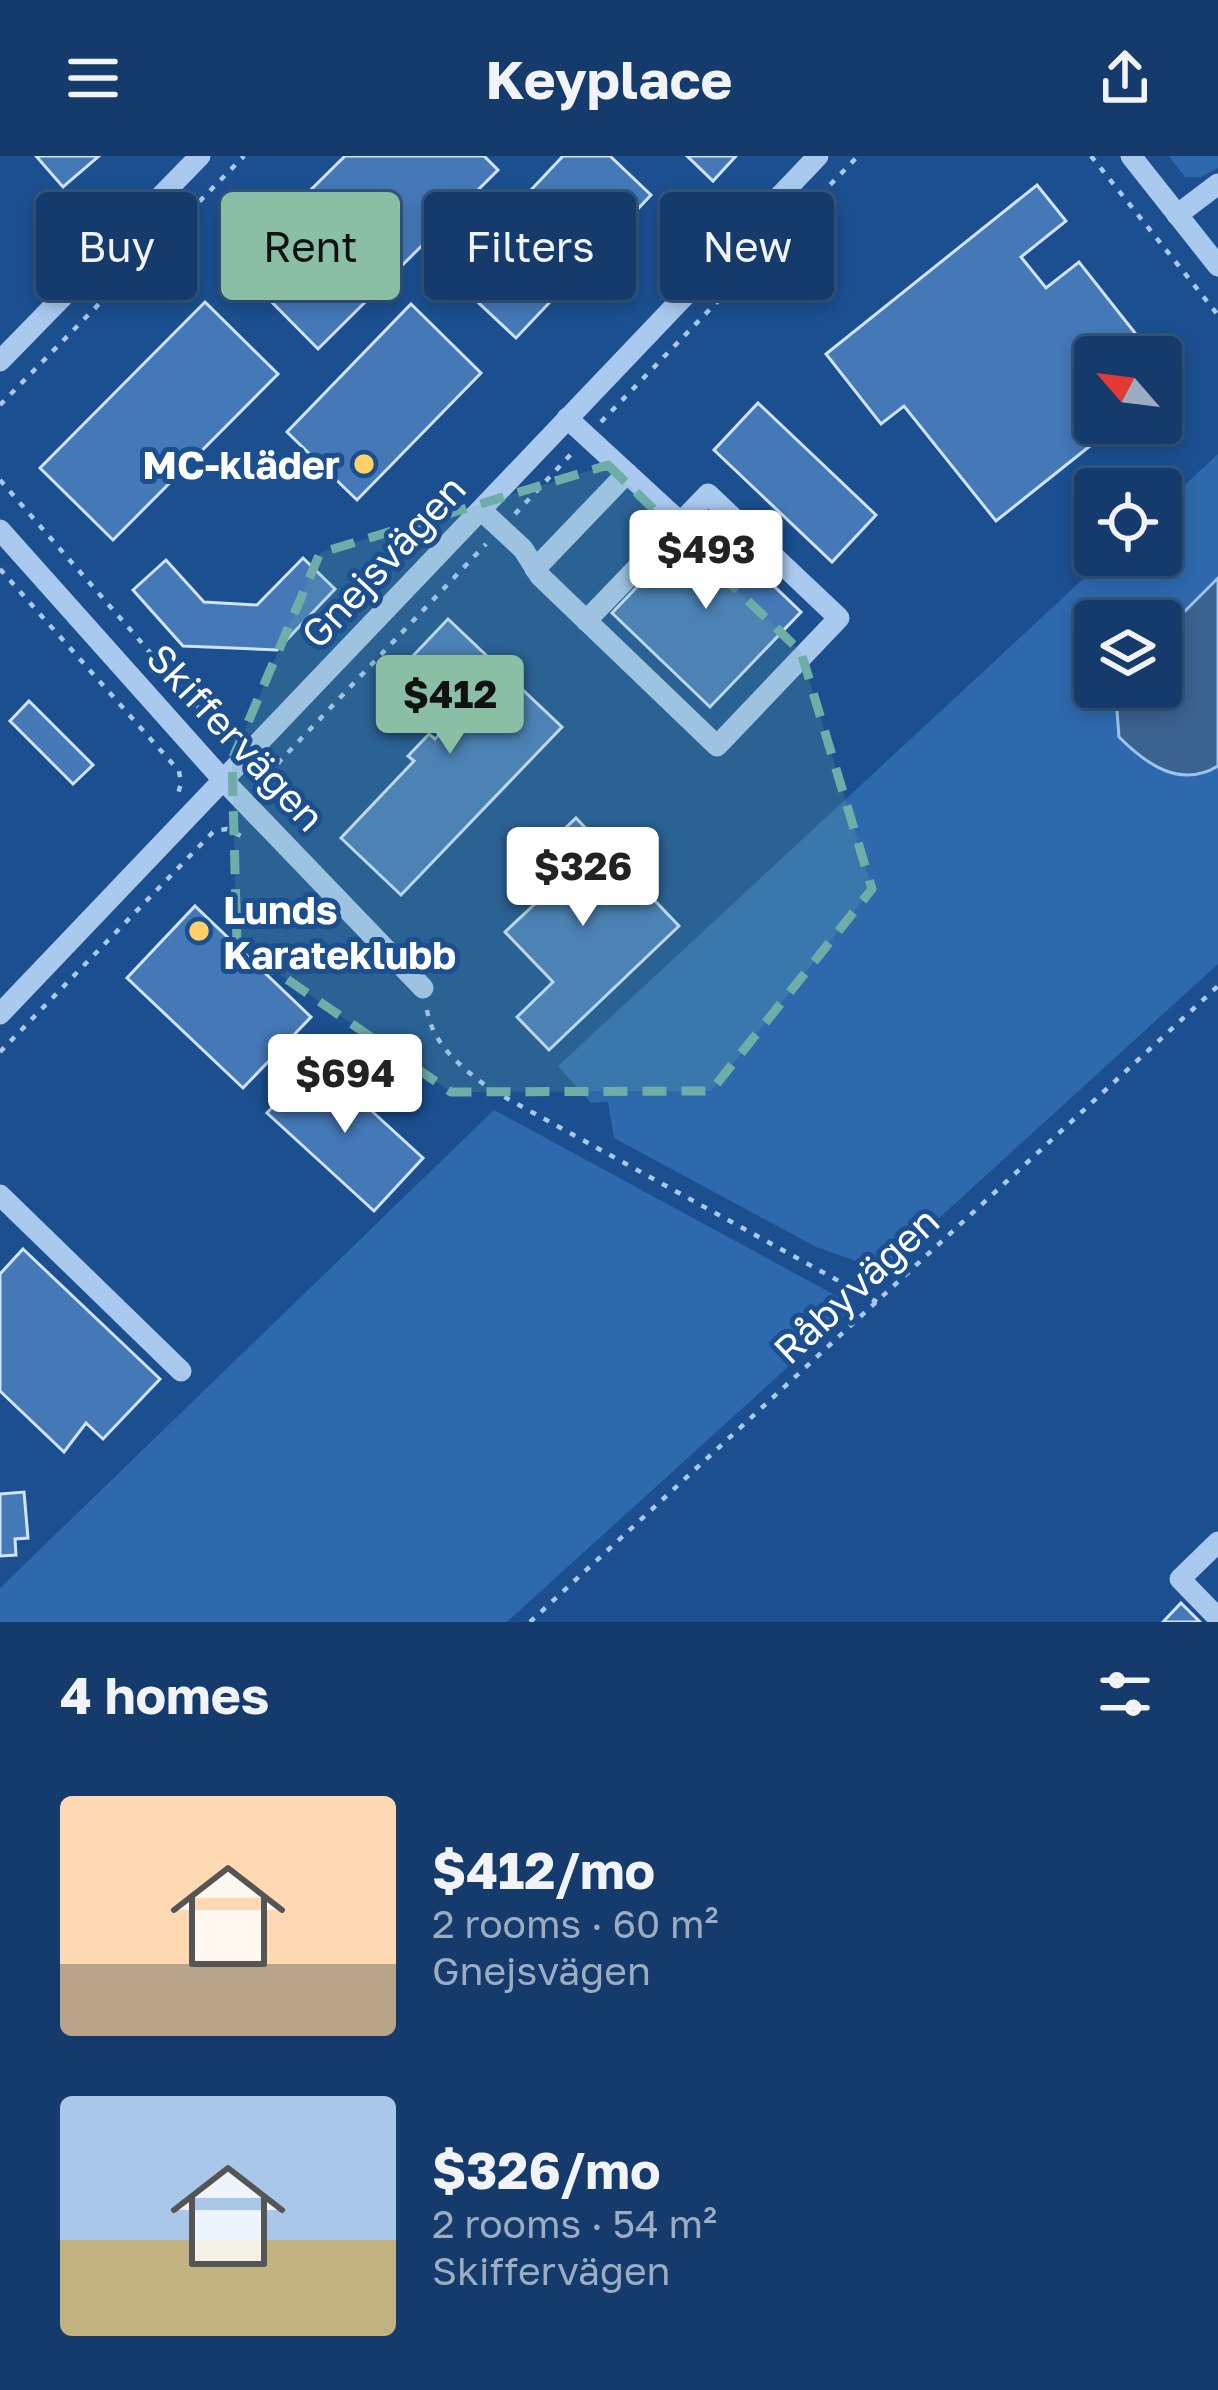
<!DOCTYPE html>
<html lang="en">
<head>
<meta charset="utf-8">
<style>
	:root { --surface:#143b6b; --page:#214673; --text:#f1f3f6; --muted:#9dadc1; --line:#33557e; --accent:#8abfa5 }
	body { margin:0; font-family:"Golos Text",sans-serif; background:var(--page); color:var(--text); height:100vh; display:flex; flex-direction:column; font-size:45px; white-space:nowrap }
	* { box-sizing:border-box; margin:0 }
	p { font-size:39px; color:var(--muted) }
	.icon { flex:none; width:66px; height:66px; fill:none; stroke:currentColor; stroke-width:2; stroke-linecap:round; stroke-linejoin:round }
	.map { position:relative; height:1466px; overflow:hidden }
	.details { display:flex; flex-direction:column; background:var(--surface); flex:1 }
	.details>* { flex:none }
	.guide { position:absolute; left:36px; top:36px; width:1146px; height:108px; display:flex; gap:24px }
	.needle { width:78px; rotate:298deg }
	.controls { position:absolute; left:1074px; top:180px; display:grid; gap:24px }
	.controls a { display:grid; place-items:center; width:108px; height:108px; border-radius:12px; background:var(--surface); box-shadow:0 6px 18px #0003,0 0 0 3px var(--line); font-size:60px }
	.price { position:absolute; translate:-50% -102px; padding:0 27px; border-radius:12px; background:#fff; color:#222; font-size:39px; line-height:78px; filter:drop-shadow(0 3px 6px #0008) }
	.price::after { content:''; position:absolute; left:50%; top:72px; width:36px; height:27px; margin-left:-18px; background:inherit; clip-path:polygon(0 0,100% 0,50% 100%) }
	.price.active { background:var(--accent); color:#111 }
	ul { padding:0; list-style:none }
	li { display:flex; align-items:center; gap:36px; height:300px; padding:0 60px }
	li span { display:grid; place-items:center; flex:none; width:336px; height:240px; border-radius:12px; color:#555 }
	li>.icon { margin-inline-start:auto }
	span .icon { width:144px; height:144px; fill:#fffc; stroke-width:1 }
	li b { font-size:51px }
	h2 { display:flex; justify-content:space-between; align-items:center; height:144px; padding:0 60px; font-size:51px }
	.pill { padding:0 42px; border-radius:12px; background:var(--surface); box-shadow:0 6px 18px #0003,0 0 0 3px var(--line); font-size:42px; line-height:108px }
	.pill.active { background:var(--accent); color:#111 }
	header { display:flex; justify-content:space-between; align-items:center; height:156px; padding:0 60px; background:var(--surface); font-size:54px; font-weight:700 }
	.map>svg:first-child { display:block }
</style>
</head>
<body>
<header><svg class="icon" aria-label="menu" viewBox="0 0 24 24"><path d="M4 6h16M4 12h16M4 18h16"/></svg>Keyplace<svg class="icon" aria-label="share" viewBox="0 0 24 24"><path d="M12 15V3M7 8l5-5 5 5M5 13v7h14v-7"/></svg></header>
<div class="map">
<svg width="1218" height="1466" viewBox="0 0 1218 1466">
	<rect width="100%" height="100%" fill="#1b4f8f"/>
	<g fill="#2e69ad" fill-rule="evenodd">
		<polygon points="1169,0 1218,0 1218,12 1201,21 1185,21"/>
		<path d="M 1218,298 L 1218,808 L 882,1114 L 816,1091 L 614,982 L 608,946 L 591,947 L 558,910 L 1109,399 L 1161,399 L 1161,351 ZM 1095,465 L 1161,465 L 1161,531 L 1095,531 Z"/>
		<polygon points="494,954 855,1150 507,1466 0,1466 0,1432"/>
	</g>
	<path fill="#3c6290" stroke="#9cc4f0" stroke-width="3" d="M 1218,422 L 1218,610 C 1180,633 1146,608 1119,581 L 1116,542 L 1120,531 L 1161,531 L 1161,479 Z"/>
	<g fill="#4478b7" stroke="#cfe3fa" stroke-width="3">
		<polygon points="36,0 99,0 63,31"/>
		<polygon points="345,0 484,0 498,14 318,193 235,109"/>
		<polygon points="563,0 610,0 651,39 516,182 450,120"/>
		<polygon points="687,0 736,0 713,25"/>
		<polygon points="1037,29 1066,65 1021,101 1046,132 1079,106 1154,201 1095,201 1095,267 1107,267 1100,272 1105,278 996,365 904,250 881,268 826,198"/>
		<polygon points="205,146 278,218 113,384 40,312"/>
		<polygon points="411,148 481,217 357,344 287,276"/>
		<polygon points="758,247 876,359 832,406 714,294"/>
		<polygon points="703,362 801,456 710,551 612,457"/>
		<polygon points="303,402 335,433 277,494 183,490 133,434 166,404 204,446 257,449"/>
		<polygon points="448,463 562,571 401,739 341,682 414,605 408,600 429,578 435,583 445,572 392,522"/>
		<polygon points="29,545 93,609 73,628 10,565"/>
		<polygon points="576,662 679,770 549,894 517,861 553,826 505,776 539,744 516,720"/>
		<polygon points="195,750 311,861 243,932 127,822"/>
		<polygon points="316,904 423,1002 374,1055 267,957"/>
		<polygon points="23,1093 160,1223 103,1283 86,1267 64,1296 0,1235 0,1118"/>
		<polygon points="24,1336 28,1382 15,1383 16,1399 0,1400 0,1338"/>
		<polygon points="1181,1447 1200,1466 1163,1466"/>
	</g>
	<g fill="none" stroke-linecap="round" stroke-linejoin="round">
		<g stroke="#a9c9ee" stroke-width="4.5" stroke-dasharray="6 9" stroke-linecap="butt">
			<polyline points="1091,0 1218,159"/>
			<polyline points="0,249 244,0"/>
			<polyline points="601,266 858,0"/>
			<polyline points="0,324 209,564 220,573 236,574"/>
			<polyline points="515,358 573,296"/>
			<polyline points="0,413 179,615 181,627 178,638"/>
			<path d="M 278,648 L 282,644 C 270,630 272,622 279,606 L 486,388"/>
			<path d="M 427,854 C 433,890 463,912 490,933 L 877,1146"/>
			<polyline points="0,896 214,675 227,673 245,682"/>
			<polyline points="530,1466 1218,830"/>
		</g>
		<g stroke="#a9c9ee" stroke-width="21">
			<polyline points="1131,0 1218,110"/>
			<polyline points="1177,59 1218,28"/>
			<polyline points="0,205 200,0"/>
			<polyline points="567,262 680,366"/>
			<polyline points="481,354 523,393 540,420 717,590 839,462 708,338 586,465"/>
			<polyline points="0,374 224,625 423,832"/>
			<polyline points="535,413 627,317"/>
			<polyline points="0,858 818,0"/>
			<polyline points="0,1039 181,1215"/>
			<polyline points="1218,1386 1180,1423 1218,1462"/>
		</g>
	</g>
	<path fill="#6fada8" fill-opacity="0.2" stroke="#6fada8" stroke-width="9" stroke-dasharray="24 15" stroke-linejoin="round" d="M 608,309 L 801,496 L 872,733 L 711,935 L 451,936 L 237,789 L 232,604 L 320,397 Z"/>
	<g fill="#ffd166" stroke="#1b4f8f" stroke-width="4.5">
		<circle cx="364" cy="308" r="12"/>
		<circle cx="199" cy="775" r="12"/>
	</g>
	<g text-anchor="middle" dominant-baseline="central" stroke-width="10" stroke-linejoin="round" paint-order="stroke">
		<g font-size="39" font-weight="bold" fill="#fff" stroke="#1b4f8f" text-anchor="end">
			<text x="340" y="308">MC-kläder</text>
			<text x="223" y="753" text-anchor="start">Lunds<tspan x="223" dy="45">Karateklubb</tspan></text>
		</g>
		<g font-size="39" fill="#fff" stroke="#1b4f8f">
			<text transform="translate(383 405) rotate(-47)">Gnejsvägen</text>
			<text transform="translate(236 581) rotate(47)">Skiffervägen</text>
			<text transform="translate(856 1129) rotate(-43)">Råbyvägen</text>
		</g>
	</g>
</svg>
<div class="controls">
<a><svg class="needle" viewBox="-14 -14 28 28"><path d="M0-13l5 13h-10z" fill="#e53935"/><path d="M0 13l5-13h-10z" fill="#9dadc1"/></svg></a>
<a><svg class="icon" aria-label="locate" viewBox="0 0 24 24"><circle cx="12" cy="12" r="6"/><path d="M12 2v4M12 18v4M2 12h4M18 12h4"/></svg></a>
<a><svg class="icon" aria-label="layers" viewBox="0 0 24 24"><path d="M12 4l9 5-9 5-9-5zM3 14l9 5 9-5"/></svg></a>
</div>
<b class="price" style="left:706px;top:456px">$493</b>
<b class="price active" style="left:450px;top:601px">$412</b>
<b class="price" style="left:583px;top:773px">$326</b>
<b class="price" style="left:345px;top:980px">$694</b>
<div class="guide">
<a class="pill">Buy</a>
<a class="pill active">Rent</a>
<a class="pill">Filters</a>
<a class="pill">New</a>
</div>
</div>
<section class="details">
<h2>4 homes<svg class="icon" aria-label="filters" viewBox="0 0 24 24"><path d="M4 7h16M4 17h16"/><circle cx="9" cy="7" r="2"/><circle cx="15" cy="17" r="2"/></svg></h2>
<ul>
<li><span style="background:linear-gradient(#ffd9b3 70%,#b9a48a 0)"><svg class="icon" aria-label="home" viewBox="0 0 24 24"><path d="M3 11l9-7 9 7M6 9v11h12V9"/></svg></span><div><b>$412/mo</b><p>2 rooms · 60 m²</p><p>Gnejsvägen</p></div></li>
<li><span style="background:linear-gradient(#a9c7e8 60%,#c2b280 0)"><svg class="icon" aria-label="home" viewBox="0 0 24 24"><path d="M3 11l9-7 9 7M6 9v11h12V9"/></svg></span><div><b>$326/mo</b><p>2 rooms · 54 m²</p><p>Skiffervägen</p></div></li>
</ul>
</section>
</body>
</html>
